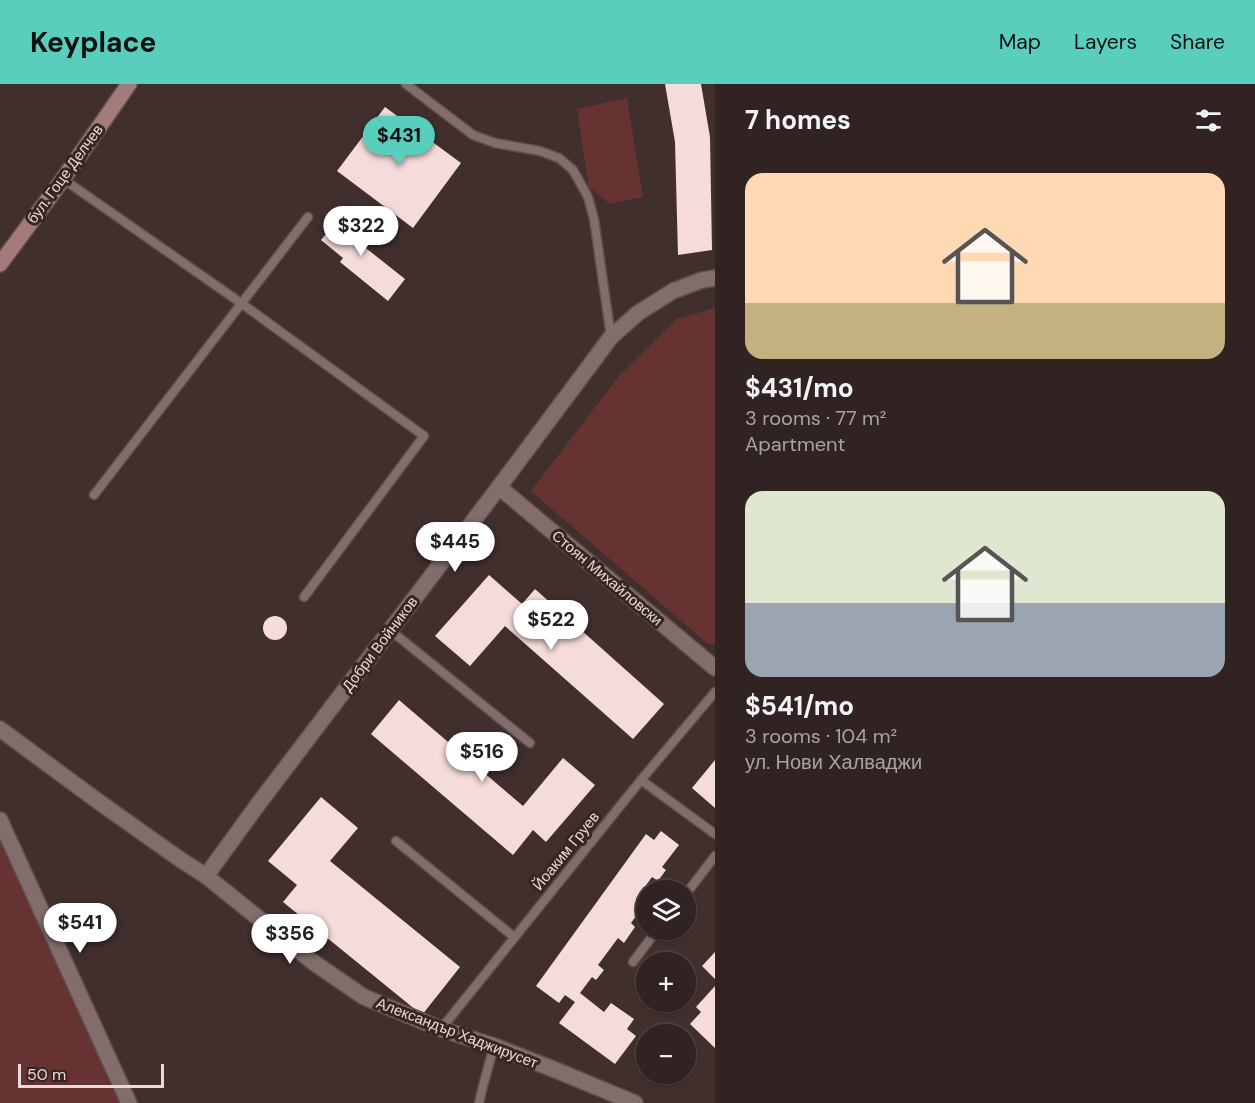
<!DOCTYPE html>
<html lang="en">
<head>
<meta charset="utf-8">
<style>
	:root { --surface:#312322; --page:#3d2f2f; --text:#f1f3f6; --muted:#a8a4a5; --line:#4c4040; --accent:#5acebc }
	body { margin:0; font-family:"DM Sans",sans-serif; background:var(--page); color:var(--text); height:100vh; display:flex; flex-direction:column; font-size:22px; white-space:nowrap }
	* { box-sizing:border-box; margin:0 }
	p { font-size:20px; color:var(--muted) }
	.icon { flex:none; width:33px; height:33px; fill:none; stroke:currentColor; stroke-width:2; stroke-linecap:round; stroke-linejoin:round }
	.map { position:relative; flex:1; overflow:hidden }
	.side { display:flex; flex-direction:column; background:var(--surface); width:540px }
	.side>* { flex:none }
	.tools { position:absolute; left:636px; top:796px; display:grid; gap:12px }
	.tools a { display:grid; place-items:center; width:60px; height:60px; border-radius:50%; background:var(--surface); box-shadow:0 2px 4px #0004,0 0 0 2px var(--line); font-size:30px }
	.scale { position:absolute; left:18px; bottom:15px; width:146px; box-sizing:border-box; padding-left:6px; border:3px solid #e7dad9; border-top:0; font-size:16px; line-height:21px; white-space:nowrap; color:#e7dad9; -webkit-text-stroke:4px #372524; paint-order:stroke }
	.price { position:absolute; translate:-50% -51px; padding:0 14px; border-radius:21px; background:#fff; color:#222; font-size:20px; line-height:39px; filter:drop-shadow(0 2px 3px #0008) }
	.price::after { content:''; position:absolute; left:50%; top:36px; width:18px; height:14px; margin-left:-9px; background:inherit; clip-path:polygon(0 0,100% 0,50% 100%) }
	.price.current { background:var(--accent); color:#111 }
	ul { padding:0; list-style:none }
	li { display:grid; align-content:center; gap:12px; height:318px; padding:0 30px }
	li span { display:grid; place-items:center; height:186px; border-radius:18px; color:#555 }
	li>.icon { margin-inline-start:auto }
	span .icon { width:108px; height:108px; fill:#fffc; stroke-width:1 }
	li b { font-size:26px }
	h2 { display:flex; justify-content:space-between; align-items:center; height:72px; padding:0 30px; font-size:26px }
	header { display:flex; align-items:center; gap:36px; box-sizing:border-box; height:84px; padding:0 30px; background:var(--accent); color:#111 }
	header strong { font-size:28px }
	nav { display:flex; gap:33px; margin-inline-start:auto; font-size:21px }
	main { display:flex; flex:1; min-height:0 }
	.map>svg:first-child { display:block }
</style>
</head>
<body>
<header>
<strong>Keyplace</strong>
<nav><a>Map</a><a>Layers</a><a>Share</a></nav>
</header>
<main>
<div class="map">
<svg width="715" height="1019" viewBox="0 0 715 1019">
	<rect width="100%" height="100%" fill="#412f2e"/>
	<g fill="#673332">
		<polygon points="627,14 643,113 610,120 589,103 577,25"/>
		<polygon points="715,224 715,560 708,560 531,407 619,292 677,235"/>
		<polygon points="0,745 131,1019 0,1019"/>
	</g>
	<g fill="#f5dcda">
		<polygon points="665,0 701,0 710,53 712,166 678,171 675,58"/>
		<polygon points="385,23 461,79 413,144 337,87"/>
		<polygon points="345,127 367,144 357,157 405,195 388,217 340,178 343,174 321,156"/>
		<polygon points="489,491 522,520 535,505 664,620 633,655 505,542 470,582 435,552"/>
		<circle cx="275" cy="544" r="12"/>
		<polygon points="399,616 523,722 563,674 595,701 546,758 533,746 513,771 371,650"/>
		<polygon points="715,676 715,724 692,704"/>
		<polygon points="321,713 358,744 330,777 460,883 422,931 283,818 297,801 268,777"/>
		<polygon points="661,747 679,761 662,783 666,786 658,797 652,793 636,815 644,821 631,839 635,843 624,859 618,854 598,881 604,886 596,896 592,893 580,909 604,928 611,919 634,935 627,945 636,952 615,980 559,939 575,918 565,911 559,919 536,902 646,750 654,756"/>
		<polygon points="715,868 715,895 702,882"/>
		<polygon points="715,902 715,964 690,940 701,928 696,923"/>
	</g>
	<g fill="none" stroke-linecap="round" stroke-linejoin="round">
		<defs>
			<g id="service">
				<polyline points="406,0 473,51 495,59 540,67 559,74 573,86 588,113 594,135 611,253"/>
				<polyline points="63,95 241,219 424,352 304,513"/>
				<polyline points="94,411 308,133"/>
				<polyline points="390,546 530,659"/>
				<polyline points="641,696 715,750"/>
				<polyline points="396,757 514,853"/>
				<polyline points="686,810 715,772"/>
				<polyline points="633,878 657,846"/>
				<polyline points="441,945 641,696 715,608"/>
				<polyline points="479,1019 483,1002 494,962"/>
			</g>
			<g id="minor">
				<polyline points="499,403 715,584"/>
				<polyline points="0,645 99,718 181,776 206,792 313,878 364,913 441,945 494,962 553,985 635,1019"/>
				<polyline points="0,736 129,1019"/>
				<polyline points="206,792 259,719 499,403 611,253 638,229 673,207 702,196 715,194"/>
			</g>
			<polyline id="secondary" points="0,180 63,95 129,0"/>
		</defs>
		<use href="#service" stroke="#5d4e4d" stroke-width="11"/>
		<use href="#minor" stroke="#5d4e4d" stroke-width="18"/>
		<use href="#secondary" stroke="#5d4e4d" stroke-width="18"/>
		<use href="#service" stroke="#836d6c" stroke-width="8"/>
		<use href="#minor" stroke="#836d6c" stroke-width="15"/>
		<use href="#secondary" stroke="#a37b79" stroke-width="15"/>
	</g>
	<g text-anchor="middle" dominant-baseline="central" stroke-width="6" stroke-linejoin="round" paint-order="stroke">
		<g font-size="15" fill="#e7dad9" stroke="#372524">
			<text transform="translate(65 90) rotate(-54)">бул. Гоце Делчев</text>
			<text transform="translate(607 494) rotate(40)">Стоян Михайловски</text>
			<text transform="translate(380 560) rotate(-53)">Добри Войников</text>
			<text transform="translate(566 767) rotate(-51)">Йоаким Груев</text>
			<text transform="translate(457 949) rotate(21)">Александър Хаджирусет</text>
		</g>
	</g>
</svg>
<div class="tools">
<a><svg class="icon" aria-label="layers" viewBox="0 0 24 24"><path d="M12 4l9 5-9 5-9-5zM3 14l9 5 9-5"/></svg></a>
<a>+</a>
<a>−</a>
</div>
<div class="scale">50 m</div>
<b class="price current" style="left:399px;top:83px">$431</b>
<b class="price" style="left:361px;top:173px">$322</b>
<b class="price" style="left:455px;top:489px">$445</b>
<b class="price" style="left:551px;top:567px">$522</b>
<b class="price" style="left:482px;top:699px">$516</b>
<b class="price" style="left:80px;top:870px">$541</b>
<b class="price" style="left:290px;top:881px">$356</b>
</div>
<section class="side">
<h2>7 homes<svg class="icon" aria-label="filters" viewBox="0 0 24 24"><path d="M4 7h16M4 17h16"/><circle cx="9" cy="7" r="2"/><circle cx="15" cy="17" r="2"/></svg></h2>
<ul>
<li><span style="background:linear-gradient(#ffd9b3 70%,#c2b280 0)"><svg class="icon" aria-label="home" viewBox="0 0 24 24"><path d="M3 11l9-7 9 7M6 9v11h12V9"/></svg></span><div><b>$431/mo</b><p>3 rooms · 77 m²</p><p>Apartment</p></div></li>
<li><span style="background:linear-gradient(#dfe7d0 60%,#9aa5b1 0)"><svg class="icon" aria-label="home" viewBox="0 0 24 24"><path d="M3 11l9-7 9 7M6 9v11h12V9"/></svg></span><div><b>$541/mo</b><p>3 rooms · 104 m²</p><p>ул. Нови Халваджи</p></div></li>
</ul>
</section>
</main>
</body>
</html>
